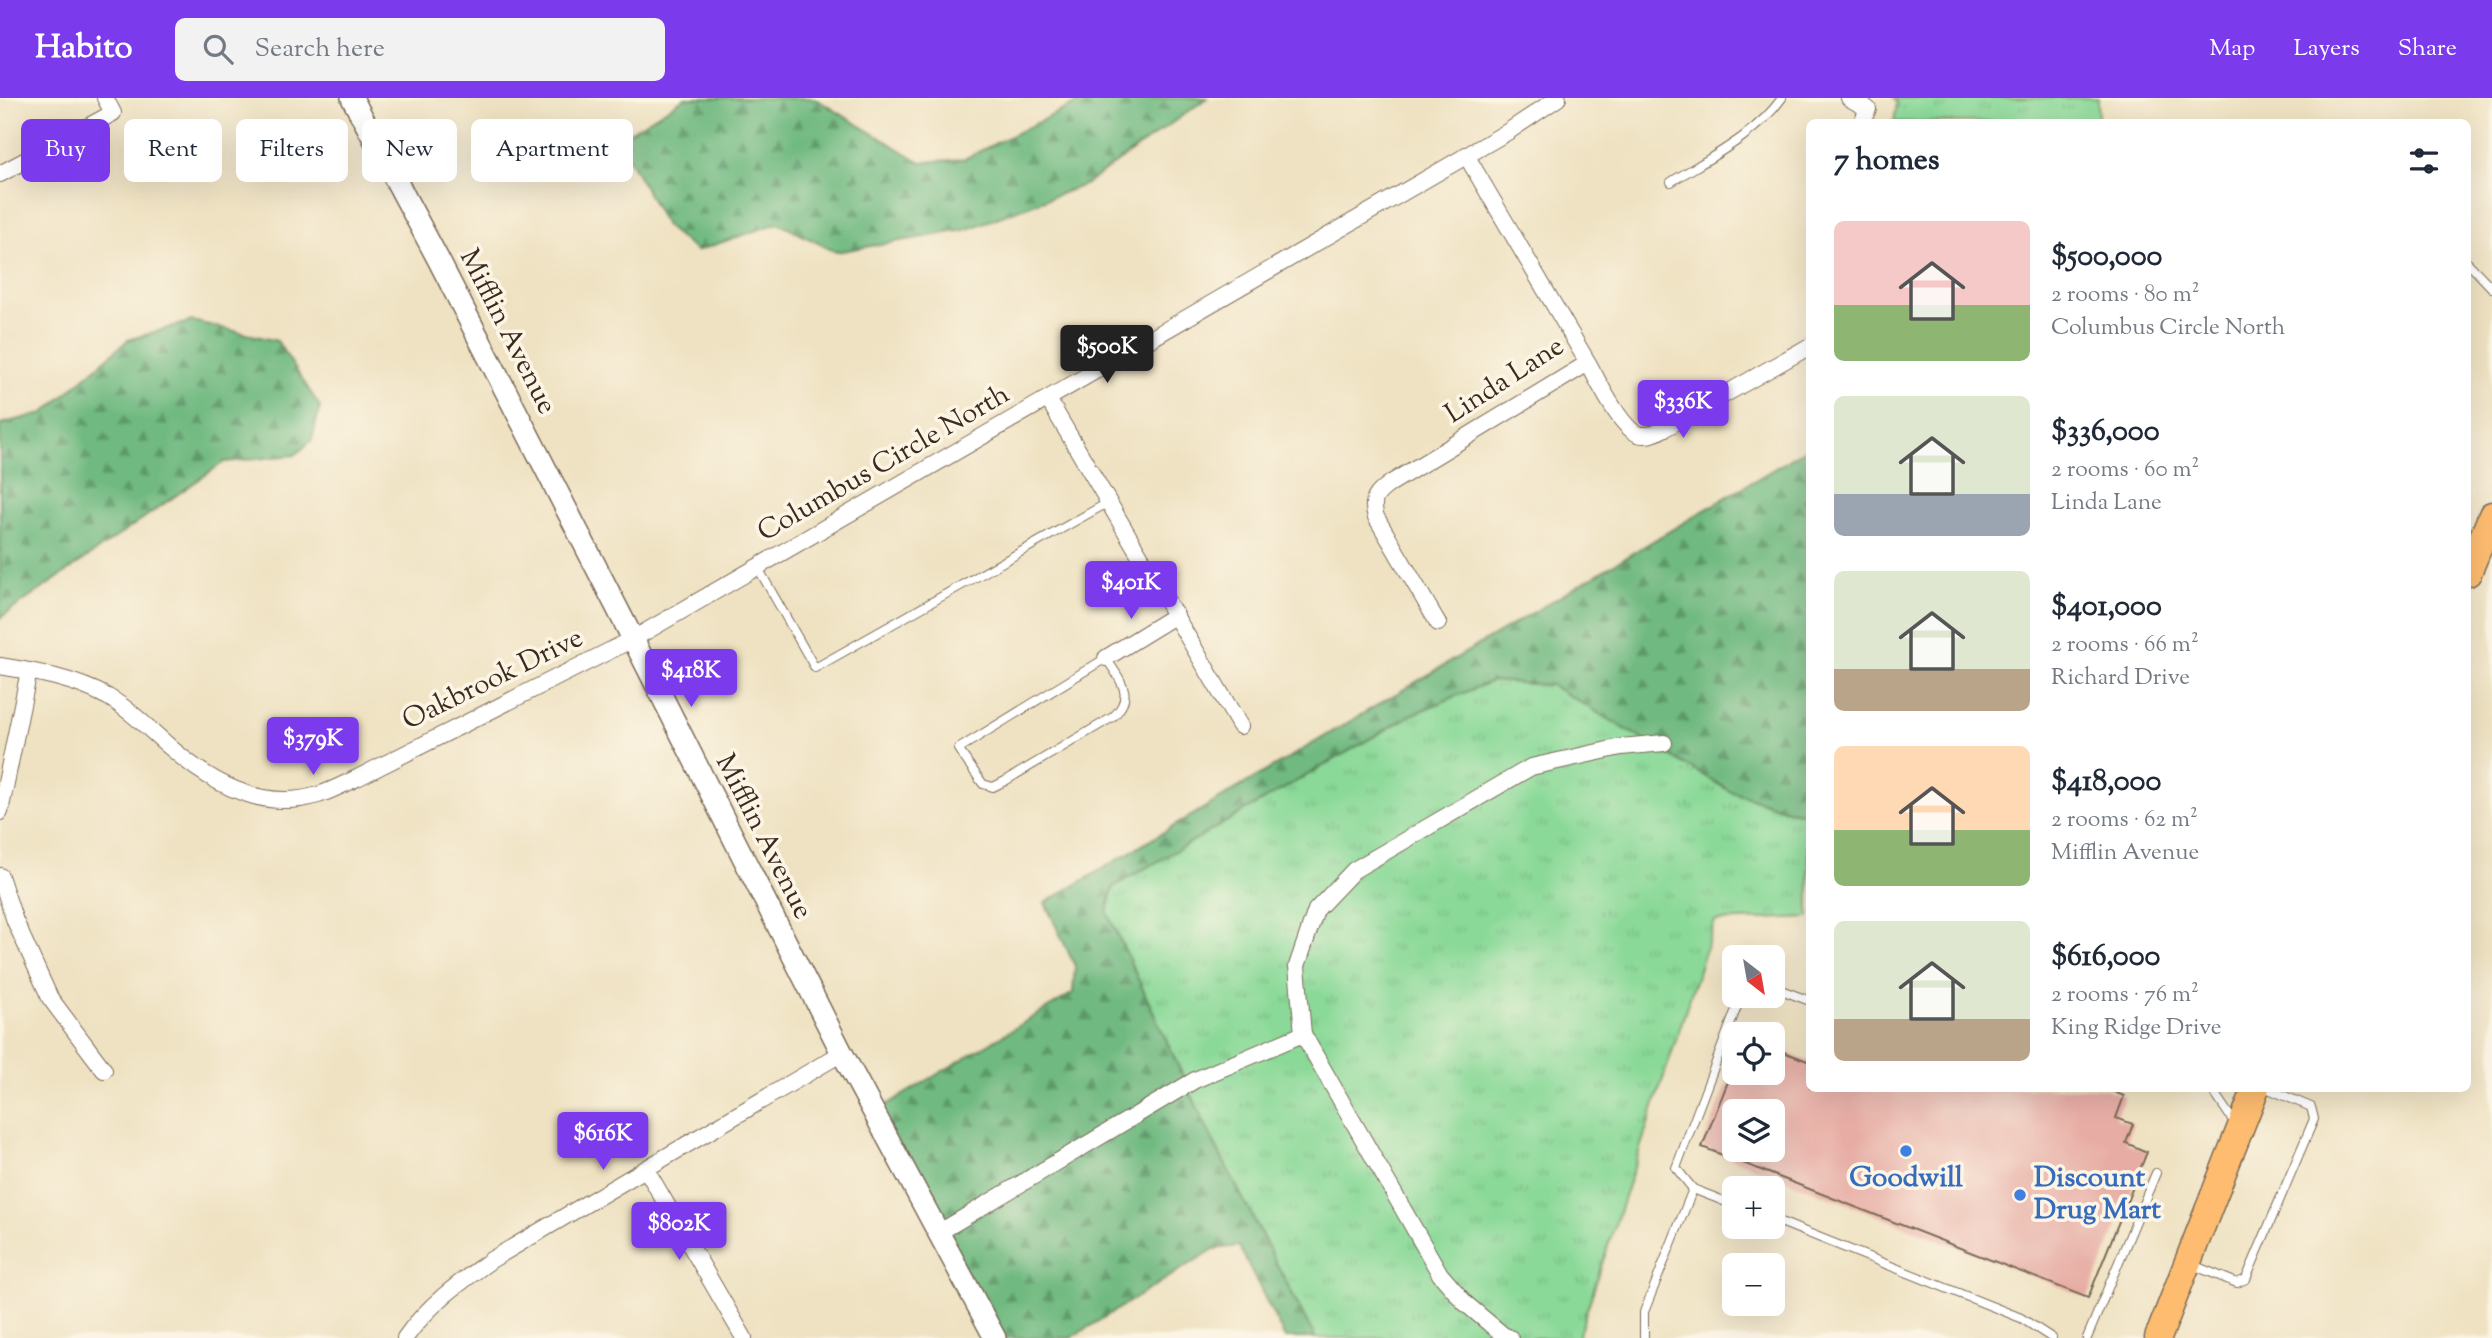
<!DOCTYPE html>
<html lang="en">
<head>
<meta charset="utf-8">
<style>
	:root { --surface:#fff; --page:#f2f2f3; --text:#1f2937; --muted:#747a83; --accent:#7c3aed }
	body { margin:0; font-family:"Sorts Mill Goudy",serif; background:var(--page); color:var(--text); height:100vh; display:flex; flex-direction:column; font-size:26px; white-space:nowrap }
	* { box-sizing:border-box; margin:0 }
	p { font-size:23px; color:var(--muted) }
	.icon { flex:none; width:38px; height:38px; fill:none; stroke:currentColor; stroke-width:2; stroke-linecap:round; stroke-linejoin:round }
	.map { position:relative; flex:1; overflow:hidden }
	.details { position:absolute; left:1806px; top:21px; width:665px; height:973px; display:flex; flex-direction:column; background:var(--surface); border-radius:10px; box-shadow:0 7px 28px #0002 }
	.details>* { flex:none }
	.hud { position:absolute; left:21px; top:21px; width:665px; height:63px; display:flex; gap:14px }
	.needle { width:46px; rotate:149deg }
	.buttons { position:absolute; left:1722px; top:847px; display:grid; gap:14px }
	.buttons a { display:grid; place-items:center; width:63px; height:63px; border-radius:10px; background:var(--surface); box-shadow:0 7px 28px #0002; font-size:35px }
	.price { position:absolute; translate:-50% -60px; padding:0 16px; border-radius:7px; background:var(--accent); color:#fff; font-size:23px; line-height:46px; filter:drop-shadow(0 2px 4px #0008) }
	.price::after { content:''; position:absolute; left:50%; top:42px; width:21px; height:16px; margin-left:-10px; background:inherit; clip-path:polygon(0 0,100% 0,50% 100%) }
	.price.active { background:#222; color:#fff }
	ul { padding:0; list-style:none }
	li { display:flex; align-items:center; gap:21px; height:175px; padding:0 28px }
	li span { display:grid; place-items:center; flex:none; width:196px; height:140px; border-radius:10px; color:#555 }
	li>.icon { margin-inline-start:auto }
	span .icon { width:84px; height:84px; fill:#fffc; stroke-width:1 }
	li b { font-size:30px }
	h2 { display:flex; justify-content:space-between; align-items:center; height:84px; padding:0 28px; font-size:30px }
	.tag { padding:0 24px; border-radius:10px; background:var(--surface); box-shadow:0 7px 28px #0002; font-size:24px; line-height:63px }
	.tag.active { background:var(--accent); color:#fff }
	header { display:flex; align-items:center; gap:42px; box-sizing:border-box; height:98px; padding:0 35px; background:var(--accent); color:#fff }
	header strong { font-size:33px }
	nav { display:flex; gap:38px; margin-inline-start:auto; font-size:24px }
	.search { width:490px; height:63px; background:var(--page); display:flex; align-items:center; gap:18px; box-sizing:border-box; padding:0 24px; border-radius:10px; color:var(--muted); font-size:26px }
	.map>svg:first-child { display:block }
</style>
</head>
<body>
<header>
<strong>Habito</strong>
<div class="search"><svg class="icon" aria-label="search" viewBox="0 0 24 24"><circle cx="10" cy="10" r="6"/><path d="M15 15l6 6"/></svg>Search here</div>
<nav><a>Map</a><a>Layers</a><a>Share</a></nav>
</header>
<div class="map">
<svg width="2492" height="1240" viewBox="0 0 2492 1240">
	<defs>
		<pattern id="grass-tufts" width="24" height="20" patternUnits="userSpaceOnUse" patternTransform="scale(1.75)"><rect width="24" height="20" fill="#8ad998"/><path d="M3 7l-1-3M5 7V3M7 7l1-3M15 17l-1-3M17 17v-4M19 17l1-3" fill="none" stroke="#78ba83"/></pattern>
		<pattern id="forest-firs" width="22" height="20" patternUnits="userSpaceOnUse" patternTransform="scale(1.75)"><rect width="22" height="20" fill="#6fb980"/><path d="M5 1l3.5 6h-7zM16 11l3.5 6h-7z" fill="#5c9768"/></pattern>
	</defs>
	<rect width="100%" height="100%" fill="#fcf5e5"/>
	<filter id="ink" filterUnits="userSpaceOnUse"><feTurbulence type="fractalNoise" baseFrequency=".0143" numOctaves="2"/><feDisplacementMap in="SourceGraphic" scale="14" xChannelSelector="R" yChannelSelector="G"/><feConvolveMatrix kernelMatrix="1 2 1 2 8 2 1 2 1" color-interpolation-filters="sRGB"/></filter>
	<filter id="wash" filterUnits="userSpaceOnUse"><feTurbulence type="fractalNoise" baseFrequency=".00686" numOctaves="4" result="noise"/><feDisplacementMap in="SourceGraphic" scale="28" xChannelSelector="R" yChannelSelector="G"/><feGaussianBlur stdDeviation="1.57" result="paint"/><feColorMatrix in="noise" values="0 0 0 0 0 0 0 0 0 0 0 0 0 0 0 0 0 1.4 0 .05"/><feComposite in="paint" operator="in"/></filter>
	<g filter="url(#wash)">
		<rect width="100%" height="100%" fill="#efe2c2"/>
		<g fill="url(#grass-tufts)" stroke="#62825b" stroke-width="2">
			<polygon points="1894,0 2098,0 2098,24 1894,24 1897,4"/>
			<polygon points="1492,583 1551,587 1730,693 1787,712 1809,715 1809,819 1715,823 1579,1236 1580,1240 1315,1240 1212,1041 1107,814 1113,789 1413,616"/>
		</g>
		<g fill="url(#forest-firs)" stroke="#55724f" stroke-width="2">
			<polygon points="685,0 814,0 921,64 964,61 1087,0 1207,0 1086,86 965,132 836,154 778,125 696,153 666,128 618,41"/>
			<polygon points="192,223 277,243 320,309 312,342 295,357 224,364 0,520 0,326 44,315 128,242"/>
			<polygon points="1809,350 1809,400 1804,403 1810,412 1809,715 1787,712 1730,693 1551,587 1492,583 1413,616 1113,789 1107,814 1212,1041 1315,1240 1285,1240 1239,1148 1214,1151 1071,1240 1003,1240 878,1012 1073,895 1075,868 1045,805"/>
		</g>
		<g id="blocks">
			<path fill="#e7ada5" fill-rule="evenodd" d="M 1773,950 L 1810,964 L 1810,990 L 2104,990 L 2124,998 L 2116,1020 L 2133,1026 L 2126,1045 L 2147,1054 L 2088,1200 L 1702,1049 L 1733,971 L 1734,975 L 1773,975 ZM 1734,1013 L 1773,1013 L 1773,1052 L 1734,1052 Z"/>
		</g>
	</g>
	<g filter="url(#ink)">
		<use href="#blocks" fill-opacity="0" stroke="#7a6a57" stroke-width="2"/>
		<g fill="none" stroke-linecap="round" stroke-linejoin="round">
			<defs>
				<g id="service">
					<path d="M 1671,84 C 1709,60 1755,38 1782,0"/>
					<polyline points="2468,165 2492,190"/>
					<polyline points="758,470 815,570 1109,404"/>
					<path d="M 1106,560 C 1120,582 1136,597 1113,619 L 1005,683 L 993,689 L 983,686 L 958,651 Z"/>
					<polyline points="1773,889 1810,903"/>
					<polyline points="2211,990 2236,1027"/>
					<polyline points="1693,1091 1676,1070 1741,898"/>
					<polyline points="1773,1121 2021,1220 2052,1240"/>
					<polyline points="2190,1166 2237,1185 2246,1181 2314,1021 2311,1009 2266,990"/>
					<polyline points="1644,1240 1644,1214 1693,1091 1734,1107"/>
					<polyline points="2087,1240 2156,1075"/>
				</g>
				<g id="minor">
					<polyline points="1849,0 1868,11 1862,24"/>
					<polyline points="0,76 113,15 105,0"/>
					<path d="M 1588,265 C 1598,282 1623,337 1643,337 C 1652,338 1661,332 1669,328 L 1810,248"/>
					<polyline points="1048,301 1240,628"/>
					<path d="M 1438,525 L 1376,419 C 1370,401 1377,395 1391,385 L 1588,265 L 1466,57"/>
					<polyline points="1106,560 1176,517"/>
					<path d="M 0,568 C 37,574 75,581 108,599 C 132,613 150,632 171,650 C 211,685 263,714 318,697 C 331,693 344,686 357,680 L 633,541 L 1509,33 L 1558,0"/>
					<polyline points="0,714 29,573"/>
					<polyline points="0,778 15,823 50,900 104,972"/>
					<polyline points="1303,936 1440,1176 1465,1205 1503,1237 1510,1240"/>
					<polyline points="646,1071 744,1240"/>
					<polyline points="938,1135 1195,982 1303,936 1297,868 1316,812 1354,772 1531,669 1621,649 1664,645"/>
					<path d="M 405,1240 C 428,1207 459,1185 491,1162 L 842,955"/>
				</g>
				<polyline id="tertiary" points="352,0 438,161 633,541 842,955 995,1240"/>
				<g id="primary">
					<polyline points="2468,475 2492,417"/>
					<polyline points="2158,1240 2256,990"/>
				</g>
			</defs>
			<use href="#service" stroke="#7a6a57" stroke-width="10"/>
			<use href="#minor" stroke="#7a6a57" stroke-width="18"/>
			<use href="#tertiary" stroke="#7a6a57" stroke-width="24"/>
			<use href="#primary" stroke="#7a6a57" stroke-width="29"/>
			<use href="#service" stroke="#fff" stroke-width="8"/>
			<use href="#minor" stroke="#fff" stroke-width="16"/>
			<use href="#tertiary" stroke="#fff" stroke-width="21"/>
			<use href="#primary" stroke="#fdbc70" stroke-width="26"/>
		</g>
	</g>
	<g fill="#3f7fe0" stroke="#fcf5e5" stroke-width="2.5">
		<circle cx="1906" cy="1053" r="7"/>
		<circle cx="2020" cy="1097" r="7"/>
	</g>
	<g text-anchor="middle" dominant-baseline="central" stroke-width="7" stroke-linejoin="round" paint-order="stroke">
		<g font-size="28" fill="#3b2a1e" stroke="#fcf5e5">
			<text transform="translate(507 234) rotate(63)">Mifflin Avenue</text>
			<text transform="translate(1505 283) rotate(-33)">Linda Lane</text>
			<text transform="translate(884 366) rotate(-30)">Columbus Circle North</text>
			<text transform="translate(493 582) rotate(-26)">Oakbrook Drive</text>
			<text transform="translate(763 739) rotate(63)">Mifflin Avenue</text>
		</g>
		<g font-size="28" font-weight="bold" fill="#366cbe" stroke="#fcf5e5">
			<text x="1906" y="1081">Goodwill</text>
			<text x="2034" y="1081" text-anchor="start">Discount<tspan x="2034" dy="32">Drug Mart</tspan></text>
		</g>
	</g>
</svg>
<div class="buttons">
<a><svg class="needle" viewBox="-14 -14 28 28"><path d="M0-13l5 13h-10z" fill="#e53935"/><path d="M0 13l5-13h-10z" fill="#747a83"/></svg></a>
<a><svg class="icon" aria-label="locate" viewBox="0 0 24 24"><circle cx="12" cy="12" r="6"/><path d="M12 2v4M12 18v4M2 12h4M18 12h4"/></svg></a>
<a><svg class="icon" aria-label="layers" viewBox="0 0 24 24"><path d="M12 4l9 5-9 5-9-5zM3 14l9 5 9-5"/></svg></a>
<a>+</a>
<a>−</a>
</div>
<b class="price active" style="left:1107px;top:287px">$500K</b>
<b class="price" style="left:1683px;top:342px">$336K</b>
<b class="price" style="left:1131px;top:523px">$401K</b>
<b class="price" style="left:691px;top:611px">$418K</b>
<b class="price" style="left:313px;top:679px">$379K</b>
<b class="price" style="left:603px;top:1074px">$616K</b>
<b class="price" style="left:679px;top:1164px">$802K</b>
<div class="hud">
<a class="tag active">Buy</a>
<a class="tag">Rent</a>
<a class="tag">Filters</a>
<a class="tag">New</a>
<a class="tag">Apartment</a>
</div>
<section class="details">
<h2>7 homes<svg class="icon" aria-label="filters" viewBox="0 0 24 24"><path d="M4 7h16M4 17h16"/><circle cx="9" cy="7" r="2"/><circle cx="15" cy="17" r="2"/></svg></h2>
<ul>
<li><span style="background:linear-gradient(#f6c9c9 60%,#8fb573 0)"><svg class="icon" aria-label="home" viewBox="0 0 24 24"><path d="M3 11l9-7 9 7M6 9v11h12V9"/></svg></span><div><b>$500,000</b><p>2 rooms · 80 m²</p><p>Columbus Circle North</p></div></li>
<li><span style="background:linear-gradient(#dfe7d0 70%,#9aa5b1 0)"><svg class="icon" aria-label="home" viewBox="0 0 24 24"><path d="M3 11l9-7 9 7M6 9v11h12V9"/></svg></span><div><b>$336,000</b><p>2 rooms · 60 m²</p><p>Linda Lane</p></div></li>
<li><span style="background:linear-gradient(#dfe7d0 70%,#b9a48a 0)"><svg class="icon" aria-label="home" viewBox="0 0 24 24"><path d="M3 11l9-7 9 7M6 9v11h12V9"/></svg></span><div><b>$401,000</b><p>2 rooms · 66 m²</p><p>Richard Drive</p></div></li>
<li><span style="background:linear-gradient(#ffd9b3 60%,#8fb573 0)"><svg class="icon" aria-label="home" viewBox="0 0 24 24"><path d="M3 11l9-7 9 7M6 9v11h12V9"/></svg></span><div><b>$418,000</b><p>2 rooms · 62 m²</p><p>Mifflin Avenue</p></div></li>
<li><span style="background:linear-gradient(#dfe7d0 70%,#b9a48a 0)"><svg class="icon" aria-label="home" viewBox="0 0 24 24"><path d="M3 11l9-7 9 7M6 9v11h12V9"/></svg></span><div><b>$616,000</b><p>2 rooms · 76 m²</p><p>King Ridge Drive</p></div></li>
</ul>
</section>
</div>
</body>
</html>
